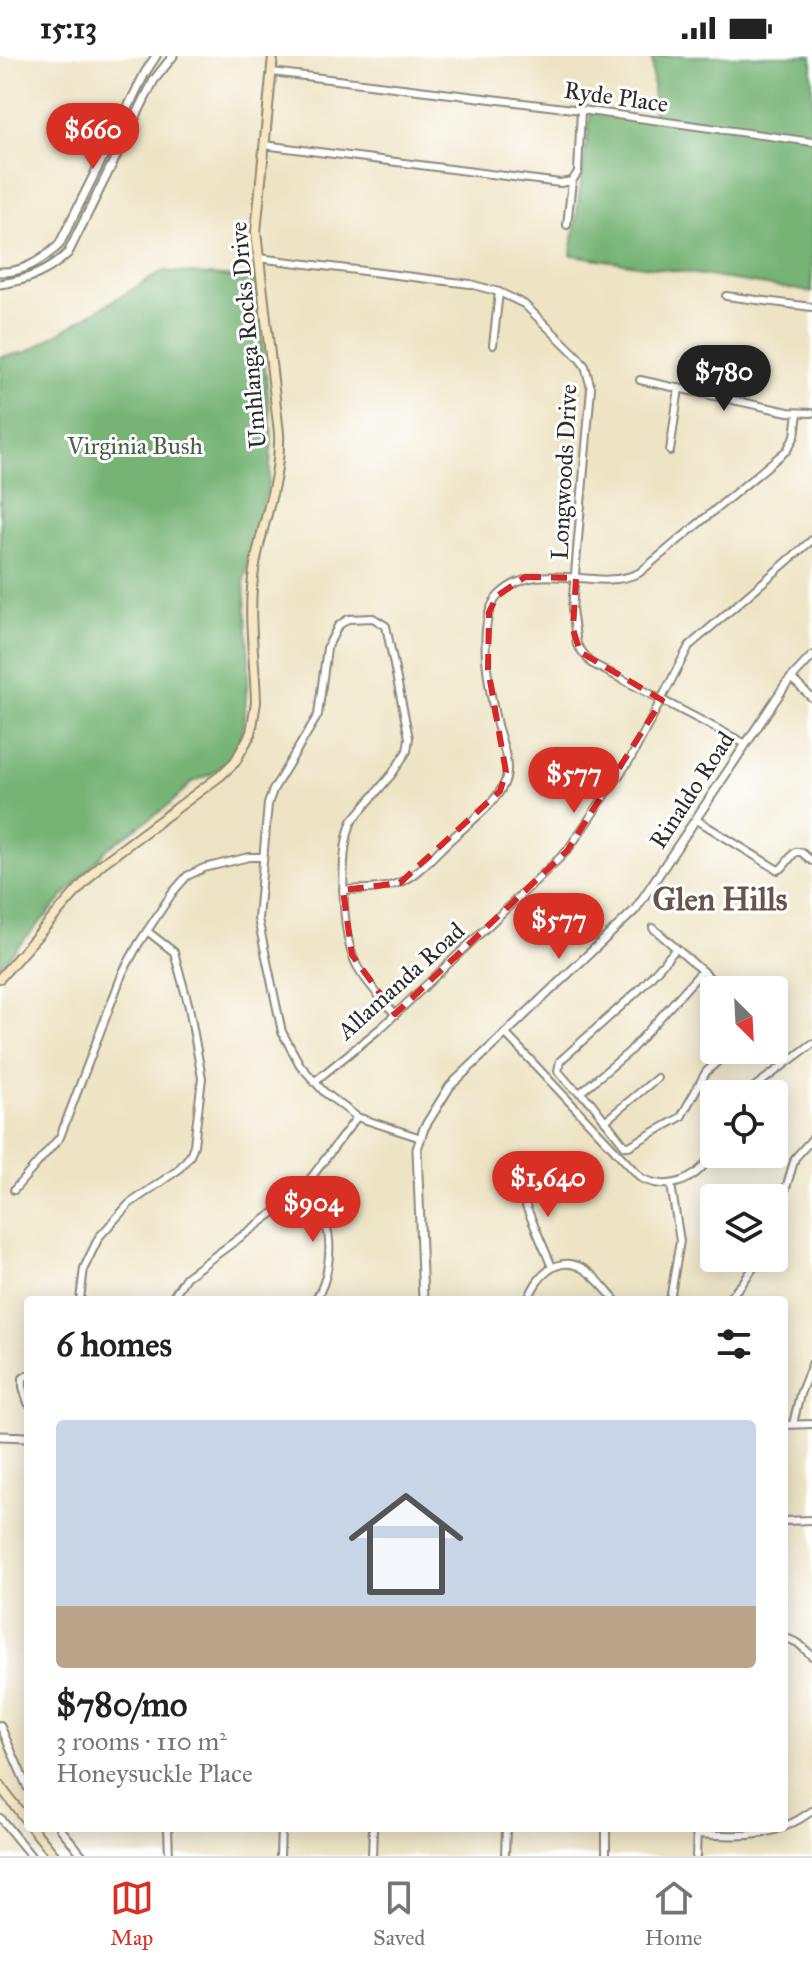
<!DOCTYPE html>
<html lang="en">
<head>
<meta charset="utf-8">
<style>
	:root { --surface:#fff; --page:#f2f2f2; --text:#222; --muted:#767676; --line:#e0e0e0; --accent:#d93025 }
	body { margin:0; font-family:"IM FELL Great Primer",serif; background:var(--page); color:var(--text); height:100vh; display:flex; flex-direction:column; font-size:30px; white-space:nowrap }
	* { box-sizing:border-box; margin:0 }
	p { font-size:26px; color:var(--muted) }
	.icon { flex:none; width:44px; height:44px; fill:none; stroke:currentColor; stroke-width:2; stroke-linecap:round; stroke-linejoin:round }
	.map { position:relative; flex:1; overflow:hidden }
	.sheet { position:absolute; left:24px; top:1240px; width:764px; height:536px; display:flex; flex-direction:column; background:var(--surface); border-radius:8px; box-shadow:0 4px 20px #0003 }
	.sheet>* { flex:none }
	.needle { width:52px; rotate:156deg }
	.buttons { position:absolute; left:700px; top:920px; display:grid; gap:16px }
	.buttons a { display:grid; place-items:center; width:88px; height:88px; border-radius:8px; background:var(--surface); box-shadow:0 4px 20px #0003; font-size:40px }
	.price { position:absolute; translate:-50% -68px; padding:0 18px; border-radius:28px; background:var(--accent); color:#fff; font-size:26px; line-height:52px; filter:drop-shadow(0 2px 4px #0008) }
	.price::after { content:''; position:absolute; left:50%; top:48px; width:24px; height:18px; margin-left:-12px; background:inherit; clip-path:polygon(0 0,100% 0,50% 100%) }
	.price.current { background:#222; color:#fff }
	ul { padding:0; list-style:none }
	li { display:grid; align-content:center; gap:16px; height:424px; padding:0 32px }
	li span { display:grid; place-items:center; height:248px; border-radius:8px; color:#555 }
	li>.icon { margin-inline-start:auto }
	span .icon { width:144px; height:144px; fill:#fffc; stroke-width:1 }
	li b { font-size:34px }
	h2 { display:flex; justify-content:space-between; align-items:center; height:96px; padding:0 32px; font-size:34px }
	.status { display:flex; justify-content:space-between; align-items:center; height:56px; padding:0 40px; background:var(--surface); direction:ltr }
	.status svg { height:22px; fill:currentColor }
	.tab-bar { display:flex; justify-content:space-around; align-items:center; height:112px; border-top:2px solid var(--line); background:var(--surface); font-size:22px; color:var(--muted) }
	.tab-bar a { display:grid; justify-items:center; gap:4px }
	.tab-bar .current { color:var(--accent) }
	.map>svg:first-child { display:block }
</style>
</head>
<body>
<div class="status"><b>15:13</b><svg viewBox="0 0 49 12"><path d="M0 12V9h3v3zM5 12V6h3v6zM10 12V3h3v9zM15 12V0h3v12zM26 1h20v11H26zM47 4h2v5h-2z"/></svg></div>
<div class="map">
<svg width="812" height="1800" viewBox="0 0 812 1800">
	<rect width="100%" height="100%" fill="#fff"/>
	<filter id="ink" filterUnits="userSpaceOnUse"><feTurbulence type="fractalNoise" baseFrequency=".0125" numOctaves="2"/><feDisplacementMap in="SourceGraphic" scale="16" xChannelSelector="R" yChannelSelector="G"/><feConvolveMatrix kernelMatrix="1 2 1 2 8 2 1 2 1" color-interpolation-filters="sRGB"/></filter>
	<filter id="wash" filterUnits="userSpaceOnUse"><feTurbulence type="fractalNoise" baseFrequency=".006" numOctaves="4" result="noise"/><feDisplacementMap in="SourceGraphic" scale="32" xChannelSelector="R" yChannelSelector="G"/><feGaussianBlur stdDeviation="1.8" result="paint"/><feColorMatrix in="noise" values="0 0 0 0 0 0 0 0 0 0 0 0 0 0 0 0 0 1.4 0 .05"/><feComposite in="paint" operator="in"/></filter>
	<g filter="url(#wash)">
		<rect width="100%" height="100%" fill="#eee4c5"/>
		<g fill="#76b374" stroke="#506f50" stroke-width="2">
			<polygon points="652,0 812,0 812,236 571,199 591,55 654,64"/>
			<polygon points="163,215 256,223 272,380 269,426 244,524 249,607 243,675 233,699 214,717 192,726 169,749 107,793 0,910 0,301 27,296"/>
		</g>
	</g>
	<g filter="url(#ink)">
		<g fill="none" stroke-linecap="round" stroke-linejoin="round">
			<defs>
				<g id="minor">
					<polyline points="272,16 581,54 812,86"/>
					<polyline points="264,89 560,127 572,125"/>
					<polyline points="567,169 572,125 578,116 581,54"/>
					<polyline points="258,202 470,228 499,236 524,248 577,300 585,310 591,332 572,553 577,589 591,607 746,688"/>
					<polyline points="726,240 812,251"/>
					<polyline points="493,289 499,236"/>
					<polyline points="640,324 788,356 812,357"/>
					<polyline points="670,395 679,332"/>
					<polyline points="791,622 812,642"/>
					<polyline points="697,764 778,814 782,812 795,796 801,796 812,805"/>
					<path d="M 343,834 C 361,833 381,834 398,827 C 417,820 434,799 449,785 C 467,768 493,751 504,728 C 512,710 502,687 497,669 C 490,638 474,563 499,539 C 541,499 593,538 639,517 L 787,394 L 795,380 L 798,357"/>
					<polyline points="653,872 724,934"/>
					<polyline points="676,893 639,934 560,1005 558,1015 570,1029 590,1045 625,1090 629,1090 681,1061 706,1016 730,994"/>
					<path d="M 395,958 C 382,943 366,927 356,908 C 341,877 339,796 352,765 L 392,718 L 407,695 L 409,682 L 386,570 L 373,562 L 348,563 L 338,570 L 327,592 L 318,659 L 273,734 L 268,748 L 258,863 L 282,976 L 300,1009 L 324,1036 L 357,1061 L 421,1082"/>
					<path d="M 505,977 L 641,1122 C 672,1137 700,1123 714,1093"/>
					<polyline points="314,1026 383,970 567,795 631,702 689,590 812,484"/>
					<polyline points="581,1036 629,996 702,915"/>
					<polyline points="745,1038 812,988"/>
					<polyline points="605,1065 657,1022"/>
					<polyline points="516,1127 552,1211"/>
					<polyline points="14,1134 60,1081 123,916 139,887 173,836 187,820 204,812 249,801 262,801"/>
					<path d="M 298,1139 C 307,1148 319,1157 325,1168 C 334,1188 328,1227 315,1244"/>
					<polyline points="774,1172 795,1102 812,1083"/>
					<polyline points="80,1244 84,1212 99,1181 129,1148 178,1114 190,1100 194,1089 202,1022 189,951 174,896 147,875"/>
					<polyline points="171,1244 186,1221 298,1139 357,1061"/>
					<path d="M 528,1244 C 536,1222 556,1198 582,1212 C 595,1219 605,1233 615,1244"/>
					<polyline points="670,1244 680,1185 671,1129"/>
					<polyline points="727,1244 742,1228 760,1202"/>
					<polyline points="28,1319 23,1322 23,1331 28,1347"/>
					<polyline points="793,1368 800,1338 812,1308"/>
					<polyline points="784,1369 812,1368"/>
					<polyline points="784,1465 812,1464"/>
					<polyline points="784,1581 798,1587 812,1600"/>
					<polyline points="0,1669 28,1733"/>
					<polyline points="0,1762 31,1800"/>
					<polyline points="60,1772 83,1800"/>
					<polyline points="168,1772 169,1800"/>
					<path d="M 696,1778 C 743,1780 772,1784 812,1755"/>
					<polyline points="280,1800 281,1772"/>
					<polyline points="372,1800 373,1772"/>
					<polyline points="505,1800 506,1772"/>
					<polyline points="606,1800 606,1772"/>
					<polyline points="696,1800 697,1772"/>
				</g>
				<g id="tertiary">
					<path d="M 0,216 C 23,217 42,204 59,189 L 145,17 L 156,0"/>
					<path d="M 0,228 C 28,224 48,216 68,197 L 154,24 L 173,0"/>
					<polyline points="423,1244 417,1093 424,1072 450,1030 635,854 786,628 812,600"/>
					<polyline points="0,1380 28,1381"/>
				</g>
				<g id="secondary">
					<path d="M 0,922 L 99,810 L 220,720 L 235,706 L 251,677 L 256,646 C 255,606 248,563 253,522 C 259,472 281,429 279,377 L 256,176 L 273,0"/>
					<polyline points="0,1730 28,1767"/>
					<polyline points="32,1772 55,1800"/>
				</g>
			</defs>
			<use href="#minor" stroke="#8c8878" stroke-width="10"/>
			<use href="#tertiary" stroke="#8c8878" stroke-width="11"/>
			<use href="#secondary" stroke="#8c8878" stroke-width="12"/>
			<use href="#minor" stroke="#fff" stroke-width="6"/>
			<use href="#tertiary" stroke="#fff" stroke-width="7"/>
			<use href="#secondary" stroke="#f7e8c3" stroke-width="8"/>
		</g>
	</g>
	<path fill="none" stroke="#d62828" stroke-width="6" stroke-dasharray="16 10" stroke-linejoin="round" d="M 525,521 L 576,522 L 573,573 L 580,596 L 662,644 L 567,795 L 395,958 L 352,899 L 343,834 L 400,827 L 500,735 L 506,716 L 488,613 L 489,556 L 497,540 Z"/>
	<g text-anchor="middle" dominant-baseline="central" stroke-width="6" stroke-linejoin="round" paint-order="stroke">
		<g font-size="24" fill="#2b2b2b" stroke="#fff">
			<text transform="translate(616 41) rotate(8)">Ryde Place</text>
			<text transform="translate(248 279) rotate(-95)">Umhlanga Rocks Drive</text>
			<text transform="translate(564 416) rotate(-87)">Longwoods Drive</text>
			<text transform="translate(692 734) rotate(-57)">Rinaldo Road</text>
			<text transform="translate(401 925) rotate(-42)">Allamanda Road</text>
		</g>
		<g font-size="24" fill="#4a5d47" stroke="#fff">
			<text x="135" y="390">Virginia Bush</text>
		</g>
		<g font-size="32" font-weight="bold" fill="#67544b" stroke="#fff">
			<text x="720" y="843">Glen Hills</text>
		</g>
	</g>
</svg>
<div class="buttons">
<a><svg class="needle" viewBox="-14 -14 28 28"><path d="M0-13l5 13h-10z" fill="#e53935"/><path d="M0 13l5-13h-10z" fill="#767676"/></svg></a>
<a><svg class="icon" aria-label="locate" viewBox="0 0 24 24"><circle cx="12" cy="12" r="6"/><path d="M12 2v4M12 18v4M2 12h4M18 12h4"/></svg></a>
<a><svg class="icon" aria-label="layers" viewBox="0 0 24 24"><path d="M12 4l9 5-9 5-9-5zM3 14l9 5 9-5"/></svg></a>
</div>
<b class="price" style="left:93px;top:115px">$660</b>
<b class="price current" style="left:724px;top:357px">$780</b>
<b class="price" style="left:574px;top:759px">$577</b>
<b class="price" style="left:559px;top:905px">$577</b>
<b class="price" style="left:548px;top:1163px">$1,640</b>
<b class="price" style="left:313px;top:1188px">$904</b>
<section class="sheet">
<h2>6 homes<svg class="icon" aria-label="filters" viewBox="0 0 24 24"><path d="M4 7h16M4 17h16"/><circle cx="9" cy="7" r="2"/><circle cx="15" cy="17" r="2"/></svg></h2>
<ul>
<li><span style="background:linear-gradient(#c9d6e8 75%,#b9a48a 0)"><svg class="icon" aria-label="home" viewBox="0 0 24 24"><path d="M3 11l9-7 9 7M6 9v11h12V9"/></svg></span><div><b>$780/mo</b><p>3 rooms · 110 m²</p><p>Honeysuckle Place</p></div></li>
</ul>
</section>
</div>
<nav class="tab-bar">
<a class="current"><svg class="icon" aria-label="map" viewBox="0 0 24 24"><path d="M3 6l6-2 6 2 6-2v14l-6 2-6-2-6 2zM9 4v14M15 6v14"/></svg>Map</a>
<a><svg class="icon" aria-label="saved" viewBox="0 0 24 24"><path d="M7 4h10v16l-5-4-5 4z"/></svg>Saved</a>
<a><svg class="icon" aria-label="home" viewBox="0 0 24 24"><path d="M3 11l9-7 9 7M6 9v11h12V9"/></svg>Home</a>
</nav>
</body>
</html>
